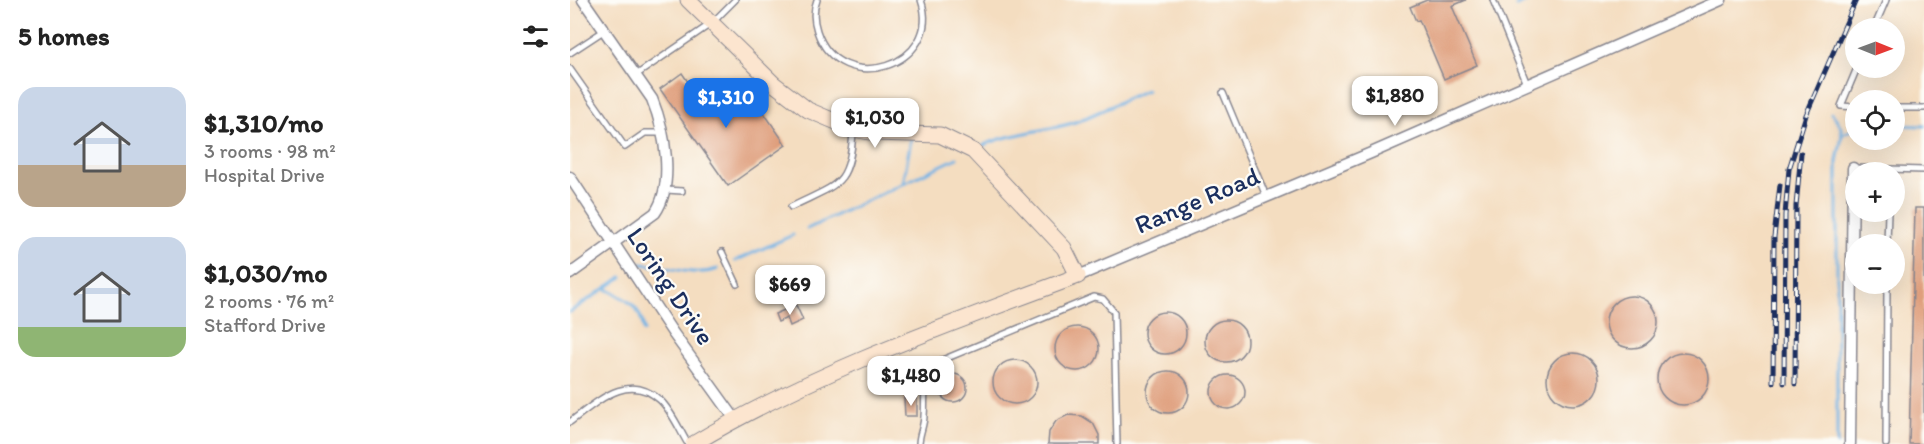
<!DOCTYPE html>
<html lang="en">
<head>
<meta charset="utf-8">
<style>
	:root { --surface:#fff; --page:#f6f6f6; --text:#222; --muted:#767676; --accent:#1a73e8 }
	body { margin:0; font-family:Itim,sans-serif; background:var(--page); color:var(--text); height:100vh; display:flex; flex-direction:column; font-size:22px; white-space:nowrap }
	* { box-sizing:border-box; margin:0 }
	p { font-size:20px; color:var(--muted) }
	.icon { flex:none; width:33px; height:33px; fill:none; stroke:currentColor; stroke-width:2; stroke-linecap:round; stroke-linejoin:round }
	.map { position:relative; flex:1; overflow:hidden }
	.sheet { display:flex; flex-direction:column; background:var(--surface); width:570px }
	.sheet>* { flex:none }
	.needle { width:39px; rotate:91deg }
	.buttons { position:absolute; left:1275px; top:18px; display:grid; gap:12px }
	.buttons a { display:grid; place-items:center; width:60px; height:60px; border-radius:50%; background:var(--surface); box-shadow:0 6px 24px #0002; font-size:30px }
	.price { position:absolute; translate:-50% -51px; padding:0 14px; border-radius:12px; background:#fff; color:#222; font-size:20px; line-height:39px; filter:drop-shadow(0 2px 3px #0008) }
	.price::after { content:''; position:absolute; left:50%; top:36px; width:18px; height:14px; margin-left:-9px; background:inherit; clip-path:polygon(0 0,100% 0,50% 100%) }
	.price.current { background:var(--accent); color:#fff }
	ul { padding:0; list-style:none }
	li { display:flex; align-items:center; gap:18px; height:150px; padding:0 18px }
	li span { display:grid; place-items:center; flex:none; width:168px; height:120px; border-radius:18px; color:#555 }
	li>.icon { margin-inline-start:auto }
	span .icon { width:72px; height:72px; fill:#fffc; stroke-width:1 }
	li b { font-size:26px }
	h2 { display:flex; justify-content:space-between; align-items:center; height:72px; padding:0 18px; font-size:26px }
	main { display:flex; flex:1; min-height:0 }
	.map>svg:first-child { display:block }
</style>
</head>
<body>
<main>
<section class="sheet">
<h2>5 homes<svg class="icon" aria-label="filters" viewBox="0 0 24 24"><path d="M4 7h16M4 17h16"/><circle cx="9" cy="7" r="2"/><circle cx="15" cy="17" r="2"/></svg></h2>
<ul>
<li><span style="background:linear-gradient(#c9d6e8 65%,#b9a48a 0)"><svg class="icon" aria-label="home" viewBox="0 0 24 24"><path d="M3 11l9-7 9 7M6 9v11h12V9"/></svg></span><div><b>$1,310/mo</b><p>3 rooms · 98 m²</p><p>Hospital Drive</p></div></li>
<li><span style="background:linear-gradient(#c9d6e8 75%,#8fb573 0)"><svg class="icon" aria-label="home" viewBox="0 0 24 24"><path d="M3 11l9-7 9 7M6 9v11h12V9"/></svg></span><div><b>$1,030/mo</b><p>2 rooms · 76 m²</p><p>Stafford Drive</p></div></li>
</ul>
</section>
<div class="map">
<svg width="1354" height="444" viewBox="0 0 1354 444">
	<rect width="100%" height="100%" fill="#fdfcf7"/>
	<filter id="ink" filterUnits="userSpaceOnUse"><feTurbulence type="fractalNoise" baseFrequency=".0167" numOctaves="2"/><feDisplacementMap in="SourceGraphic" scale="12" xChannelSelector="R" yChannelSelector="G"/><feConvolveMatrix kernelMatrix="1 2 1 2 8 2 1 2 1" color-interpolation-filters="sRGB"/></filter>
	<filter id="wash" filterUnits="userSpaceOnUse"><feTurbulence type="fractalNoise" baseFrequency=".008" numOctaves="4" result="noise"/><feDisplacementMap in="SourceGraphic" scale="24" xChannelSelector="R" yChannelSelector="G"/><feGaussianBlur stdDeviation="1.35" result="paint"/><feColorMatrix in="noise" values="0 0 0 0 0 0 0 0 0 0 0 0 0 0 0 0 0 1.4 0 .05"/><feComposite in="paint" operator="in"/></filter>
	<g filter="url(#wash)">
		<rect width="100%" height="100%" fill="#f4ddc0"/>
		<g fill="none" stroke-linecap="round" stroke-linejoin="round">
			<g stroke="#70b2e5" stroke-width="3">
				<polyline points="946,6 960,0"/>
				<path d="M 1261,113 C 1279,131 1270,139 1267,162 L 1267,444"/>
				<polyline points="1324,125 1354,126"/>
				<polyline points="1273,134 1286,128"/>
				<path d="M 412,146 C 440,133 469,132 499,124 C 525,116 550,100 577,90"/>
				<polyline points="333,184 341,139"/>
				<polyline points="237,229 387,158"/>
				<polyline points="165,261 223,235"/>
				<path d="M 71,264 C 98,265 121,278 148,269"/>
				<path d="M 36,289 C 57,299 71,306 74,331"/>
				<polyline points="0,312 52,277"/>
			</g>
		</g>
		<g id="blocks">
			<g fill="#df9e7c">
				<polygon points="857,0 896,0 882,6 907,65 874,79 849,20 846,21 840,7"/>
				<polygon points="112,73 140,114 177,88 216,145 158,186 90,89"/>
				<polygon points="1345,208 1354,208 1354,444 1339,444"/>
				<circle cx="1062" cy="322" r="26"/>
				<polygon points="226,305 233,320 220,326 217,318 208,322 205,314"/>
				<circle cx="595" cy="333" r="21"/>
				<circle cx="656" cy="341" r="21"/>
				<circle cx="507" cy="349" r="22"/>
				<circle cx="1113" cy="379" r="26"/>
				<circle cx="1003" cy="379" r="26"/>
				<circle cx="445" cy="382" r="22"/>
				<circle cx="598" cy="392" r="21"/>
				<circle cx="383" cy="388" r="14"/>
				<circle cx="658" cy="392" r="17"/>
				<polygon points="334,398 347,398 347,416 335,416"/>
				<polygon points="498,415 512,416 523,423 529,435 529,444 478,444 479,432 486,421"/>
			</g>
		</g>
	</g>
	<g filter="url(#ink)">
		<use href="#blocks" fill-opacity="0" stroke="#88868f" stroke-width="1.5"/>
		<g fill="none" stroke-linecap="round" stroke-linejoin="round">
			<defs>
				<g id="lane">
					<path d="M 247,0 C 243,10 244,22 247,31 C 270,100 374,65 351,0"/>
					<polyline points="923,0 957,84"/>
					<polyline points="1304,28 1316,0"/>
					<polyline points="0,53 35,30"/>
					<polyline points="0,69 55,147 75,133 90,133"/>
					<polyline points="66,75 142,23 165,0"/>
					<polyline points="653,93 696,196"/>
					<polyline points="1286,107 1271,106 1287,68"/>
					<polyline points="1324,108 1354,108"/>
					<polyline points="1284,168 1354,170"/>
					<polyline points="96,190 112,191"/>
					<path d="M 221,207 C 267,184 280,187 283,131"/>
					<polyline points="1317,244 1318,212"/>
					<polyline points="152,252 167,284"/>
					<path d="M 0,422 C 27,402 58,371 90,400 C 102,411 110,431 118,444"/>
					<path d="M 349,444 C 349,434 354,426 354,416 C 356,394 350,376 370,361 L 524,297 L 533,299 L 544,312 L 547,444"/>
					<polyline points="1316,444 1317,284"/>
				</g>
				<g id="street">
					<polyline points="0,177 103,333 165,419"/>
					<path d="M 0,274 L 85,213 C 105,184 95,131 82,99 L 13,0"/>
					<polyline points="508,276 801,153 1151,0"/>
					<polyline points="1280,444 1283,168"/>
				</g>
				<path id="secondary" d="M 118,0 L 204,84 L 238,110 L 283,129 L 305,133 L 370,135 L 403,151 L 494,248 L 508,276 C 377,325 243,372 123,444"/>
			</defs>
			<use href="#lane" stroke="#88868f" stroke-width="8"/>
			<use href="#street" stroke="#88868f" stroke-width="13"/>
			<use href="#secondary" stroke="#88868f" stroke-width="17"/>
			<use href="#lane" stroke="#fff" stroke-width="5"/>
			<use href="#street" stroke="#fff" stroke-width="10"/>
			<use href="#secondary" stroke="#fce5cf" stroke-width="15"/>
			<defs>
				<g id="rail">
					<polyline points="1203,382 1204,237 1210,185"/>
					<polyline points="1214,383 1215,215 1219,169 1236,115 1286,0"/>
					<polyline points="1225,384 1226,206 1231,153"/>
				</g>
			</defs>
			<use href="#rail" stroke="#1b2f5e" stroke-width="5"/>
			<use href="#rail" stroke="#fdfcf7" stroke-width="3" stroke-dasharray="9" stroke-linecap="butt"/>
		</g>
	</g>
	<g text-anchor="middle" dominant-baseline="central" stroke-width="4.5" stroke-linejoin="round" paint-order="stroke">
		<g font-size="26" fill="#1b2f5e" stroke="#fdfcf7">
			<text transform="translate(627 200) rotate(-23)">Range Road</text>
			<text transform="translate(101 286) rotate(56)">Loring Drive</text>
		</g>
	</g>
</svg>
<div class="buttons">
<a><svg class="needle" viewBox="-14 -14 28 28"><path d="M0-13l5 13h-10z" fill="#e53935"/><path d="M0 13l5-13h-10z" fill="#767676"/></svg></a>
<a><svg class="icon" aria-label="locate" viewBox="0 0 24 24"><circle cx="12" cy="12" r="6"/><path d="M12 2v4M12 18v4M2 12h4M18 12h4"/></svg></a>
<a>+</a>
<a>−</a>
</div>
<b class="price" style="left:825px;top:127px">$1,880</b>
<b class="price current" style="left:156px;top:129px">$1,310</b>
<b class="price" style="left:305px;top:149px">$1,030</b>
<b class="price" style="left:220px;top:316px">$669</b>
<b class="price" style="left:341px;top:407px">$1,480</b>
</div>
</main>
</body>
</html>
